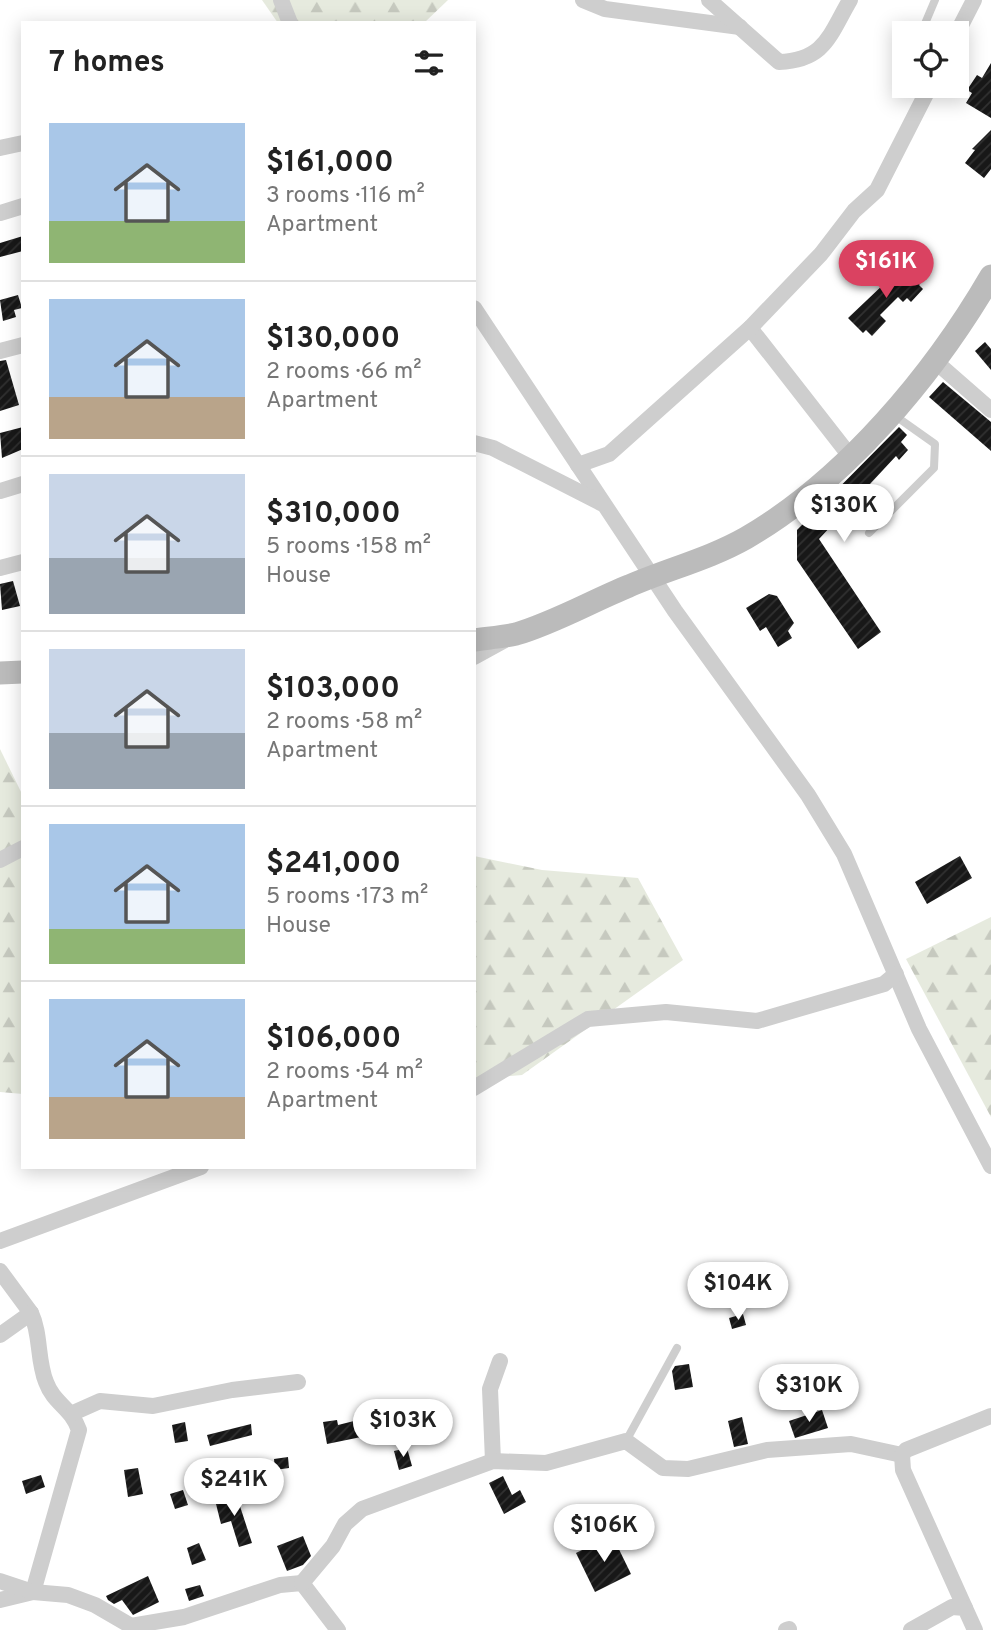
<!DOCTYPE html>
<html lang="en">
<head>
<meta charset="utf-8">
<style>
	:root { --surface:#fff; --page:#f2f2f2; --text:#222; --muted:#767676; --line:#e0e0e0; --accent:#da4261 }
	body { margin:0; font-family:Overpass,sans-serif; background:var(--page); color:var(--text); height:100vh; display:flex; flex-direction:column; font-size:26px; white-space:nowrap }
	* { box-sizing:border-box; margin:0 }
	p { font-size:23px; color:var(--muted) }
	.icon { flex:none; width:38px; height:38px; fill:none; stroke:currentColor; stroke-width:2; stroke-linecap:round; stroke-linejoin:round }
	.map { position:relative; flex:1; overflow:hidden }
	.panel { position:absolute; left:21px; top:21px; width:455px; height:1148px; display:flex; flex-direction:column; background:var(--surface); border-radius:0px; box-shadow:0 4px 18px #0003 }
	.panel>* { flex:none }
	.buttons { position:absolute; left:892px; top:21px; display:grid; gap:14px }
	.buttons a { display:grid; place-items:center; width:77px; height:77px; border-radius:0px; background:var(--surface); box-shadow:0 4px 18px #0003; font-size:35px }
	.price { position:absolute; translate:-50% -60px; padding:0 16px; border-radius:24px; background:#fff; color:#222; font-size:23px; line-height:46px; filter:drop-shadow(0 2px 4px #0008) }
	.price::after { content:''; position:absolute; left:50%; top:42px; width:21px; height:16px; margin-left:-10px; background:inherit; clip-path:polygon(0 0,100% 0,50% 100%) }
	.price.current { background:var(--accent); color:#fff }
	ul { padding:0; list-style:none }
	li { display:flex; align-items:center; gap:21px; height:175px; padding:0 28px }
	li+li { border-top:2px solid var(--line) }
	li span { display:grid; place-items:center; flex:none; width:196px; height:140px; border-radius:0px; color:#555 }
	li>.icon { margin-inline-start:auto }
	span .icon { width:84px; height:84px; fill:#fffc; stroke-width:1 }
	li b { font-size:30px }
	h2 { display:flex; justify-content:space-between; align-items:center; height:84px; padding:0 28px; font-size:30px }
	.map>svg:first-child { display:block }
</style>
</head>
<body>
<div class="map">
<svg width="991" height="1630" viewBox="0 0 991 1630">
	<defs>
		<pattern id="forest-firs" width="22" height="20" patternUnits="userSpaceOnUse" patternTransform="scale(1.75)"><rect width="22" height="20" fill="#e6eade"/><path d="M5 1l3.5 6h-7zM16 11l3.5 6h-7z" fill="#c6c9bf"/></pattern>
		<pattern id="building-hatch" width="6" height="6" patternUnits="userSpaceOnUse" patternTransform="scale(1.75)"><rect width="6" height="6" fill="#181818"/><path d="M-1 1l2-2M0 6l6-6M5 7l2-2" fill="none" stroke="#313131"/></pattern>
	</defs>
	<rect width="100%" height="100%" fill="#fff"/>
	<g fill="url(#forest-firs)">
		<polygon points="262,0 448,0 424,23 278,23"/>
		<polygon points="0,749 23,796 23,1094 0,1092"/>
		<polygon points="474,856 542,870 638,878 683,960 522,1075 474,1079"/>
		<polygon points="991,917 991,1117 906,959"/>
	</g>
	<g fill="url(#building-hatch)">
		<polygon points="991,63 991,118 966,103 972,93 967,90 977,75 982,78"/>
		<polygon points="991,130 991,169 984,178 965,163 975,150 972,149"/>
		<polygon points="23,236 23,251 0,257 0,243"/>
		<polygon points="905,264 922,281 919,285 923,289 911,302 907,298 903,302 898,297 880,315 886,321 872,336 866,330 863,333 848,318"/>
		<polygon points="18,295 22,308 14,310 16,317 3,321 0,300"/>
		<polygon points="985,342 991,349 991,370 975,351"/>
		<polygon points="6,360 19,405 0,411 0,361"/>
		<polygon points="943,382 991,422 991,451 929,397"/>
		<polygon points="23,427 23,449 2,458 0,433"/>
		<polygon points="899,427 907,435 901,442 908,450 899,460 896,456 819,539 881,632 858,649 797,560 797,530"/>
		<polygon points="13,581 20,606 2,610 0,584"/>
		<polygon points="769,594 777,596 794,623 788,631 792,638 778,647 766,627 760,631 746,608"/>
		<polygon points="960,856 972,878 927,904 915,882"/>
		<polygon points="743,1314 746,1325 732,1329 729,1318"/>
		<polygon points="689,1364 693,1387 675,1390 672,1371 675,1366"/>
		<polygon points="822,1410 828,1428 795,1438 789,1421"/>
		<polygon points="742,1417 748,1444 734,1447 728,1421"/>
		<polygon points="362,1419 366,1436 327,1444 323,1422 337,1420 338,1425"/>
		<polygon points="185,1422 188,1441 175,1443 172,1425"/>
		<polygon points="251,1424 252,1435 210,1446 207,1435"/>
		<polygon points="407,1448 412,1466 399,1470 394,1451"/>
		<polygon points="288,1457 289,1468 275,1470 274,1459"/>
		<polygon points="235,1465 241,1487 225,1491 219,1469"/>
		<polygon points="138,1468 143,1494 128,1497 124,1470"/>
		<polygon points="41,1475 45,1487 26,1494 22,1481"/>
		<polygon points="503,1476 512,1495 520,1490 526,1502 504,1514 489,1483"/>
		<polygon points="183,1490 188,1505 175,1509 170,1494"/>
		<polygon points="236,1494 252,1543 239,1547 231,1521 221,1524 215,1500"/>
		<polygon points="612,1535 631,1574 595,1592 576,1553"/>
		<polygon points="303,1536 311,1556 303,1565 287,1571 277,1546"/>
		<polygon points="199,1543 206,1560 192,1565 187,1548"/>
		<polygon points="148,1576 159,1602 133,1615 122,1600 114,1604 108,1600 106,1596"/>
		<polygon points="200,1585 204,1596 189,1601 185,1589"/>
	</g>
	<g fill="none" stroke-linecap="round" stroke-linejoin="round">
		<g stroke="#cecece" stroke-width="8">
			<polyline points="921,33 935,0"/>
			<polyline points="869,533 934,468 935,444 894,415"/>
			<polyline points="626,1441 677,1348"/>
		</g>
		<g stroke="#cecece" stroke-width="16">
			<polyline points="281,0 290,23"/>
			<polyline points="583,0 605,9 740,27"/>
			<path d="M 709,0 L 779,62 C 825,60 829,36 850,0"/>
			<polyline points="957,33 974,0"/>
			<polyline points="0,148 23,143"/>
			<polyline points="0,213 23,206"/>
			<polyline points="474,308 675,611 808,795 844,854 919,1029 991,1166"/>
			<polyline points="750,328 850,456"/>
			<polyline points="0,351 23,345"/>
			<polyline points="936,362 991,410"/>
			<polyline points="474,443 493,448 601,503"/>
			<polyline points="578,465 609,454 750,328 821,254 854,211 877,190 930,86"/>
			<polyline points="0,491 23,484"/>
			<polyline points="0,568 23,562"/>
			<polyline points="474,657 505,640"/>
			<polyline points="0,860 23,848"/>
			<polyline points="474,1088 588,1019 666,1012 757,1021 884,984 896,974"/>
			<polyline points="0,1241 201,1167"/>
			<polyline points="0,1271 31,1313"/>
			<path d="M 0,1335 L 31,1313 C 41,1334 37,1360 46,1382 C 54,1404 71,1407 79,1430 L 33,1592 L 0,1600"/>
			<polyline points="73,1413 100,1401 153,1406 232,1390 298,1382"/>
			<polyline points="493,1461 490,1389 500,1361"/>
			<polyline points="0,1581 33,1592 68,1595 95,1605 131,1626 184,1617 280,1585 302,1583 338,1630"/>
			<polyline points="302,1583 333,1546 345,1524 362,1509 493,1461 546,1463 626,1441 663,1468 688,1469 767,1450 851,1444 902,1455"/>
			<polyline points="965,1608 903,1470 902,1455 906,1450 991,1416"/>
			<polyline points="786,1630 789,1629"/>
			<polyline points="911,1630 952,1607 965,1608 975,1630"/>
		</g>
		<g stroke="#bbb" stroke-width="23">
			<path d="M 474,640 C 488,638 503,637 516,634 C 554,623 592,601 629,586 C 668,569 709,559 746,538 C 846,480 934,374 991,276"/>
			<polyline points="0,673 23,672"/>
		</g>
	</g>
</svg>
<div class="buttons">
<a><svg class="icon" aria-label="locate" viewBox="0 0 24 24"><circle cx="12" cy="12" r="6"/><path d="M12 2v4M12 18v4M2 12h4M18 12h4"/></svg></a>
</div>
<b class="price current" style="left:886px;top:300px">$161K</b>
<b class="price" style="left:844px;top:544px">$130K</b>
<b class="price" style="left:738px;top:1322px">$104K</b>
<b class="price" style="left:809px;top:1424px">$310K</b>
<b class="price" style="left:403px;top:1459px">$103K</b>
<b class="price" style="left:234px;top:1518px">$241K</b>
<b class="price" style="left:604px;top:1564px">$106K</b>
<section class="panel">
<h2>7 homes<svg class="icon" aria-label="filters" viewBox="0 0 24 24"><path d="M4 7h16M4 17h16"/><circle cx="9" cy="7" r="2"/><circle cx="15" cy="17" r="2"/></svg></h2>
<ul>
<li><span style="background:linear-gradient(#a9c7e8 70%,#8fb573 0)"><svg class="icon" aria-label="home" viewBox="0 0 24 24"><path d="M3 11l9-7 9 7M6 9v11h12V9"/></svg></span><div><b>$161,000</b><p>3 rooms · 116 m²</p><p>Apartment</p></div></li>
<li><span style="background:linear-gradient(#a9c7e8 70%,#b9a48a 0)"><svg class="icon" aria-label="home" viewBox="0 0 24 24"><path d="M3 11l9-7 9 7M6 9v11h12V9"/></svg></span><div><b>$130,000</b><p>2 rooms · 66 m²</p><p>Apartment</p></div></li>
<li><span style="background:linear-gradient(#c9d6e8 60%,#9aa5b1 0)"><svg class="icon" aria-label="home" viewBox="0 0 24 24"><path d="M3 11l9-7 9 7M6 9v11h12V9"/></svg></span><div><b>$310,000</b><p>5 rooms · 158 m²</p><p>House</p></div></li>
<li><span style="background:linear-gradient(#c9d6e8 60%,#9aa5b1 0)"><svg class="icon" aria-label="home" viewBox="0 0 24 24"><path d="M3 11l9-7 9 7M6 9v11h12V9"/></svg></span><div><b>$103,000</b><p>2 rooms · 58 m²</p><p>Apartment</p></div></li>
<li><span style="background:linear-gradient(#a9c7e8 75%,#8fb573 0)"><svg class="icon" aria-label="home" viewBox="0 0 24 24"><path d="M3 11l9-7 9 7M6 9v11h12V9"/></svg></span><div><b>$241,000</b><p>5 rooms · 173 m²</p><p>House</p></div></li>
<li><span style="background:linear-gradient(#a9c7e8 70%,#b9a48a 0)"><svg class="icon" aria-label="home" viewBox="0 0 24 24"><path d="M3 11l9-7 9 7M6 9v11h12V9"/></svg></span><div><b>$106,000</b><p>2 rooms · 54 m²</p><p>Apartment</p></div></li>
</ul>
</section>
</div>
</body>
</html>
